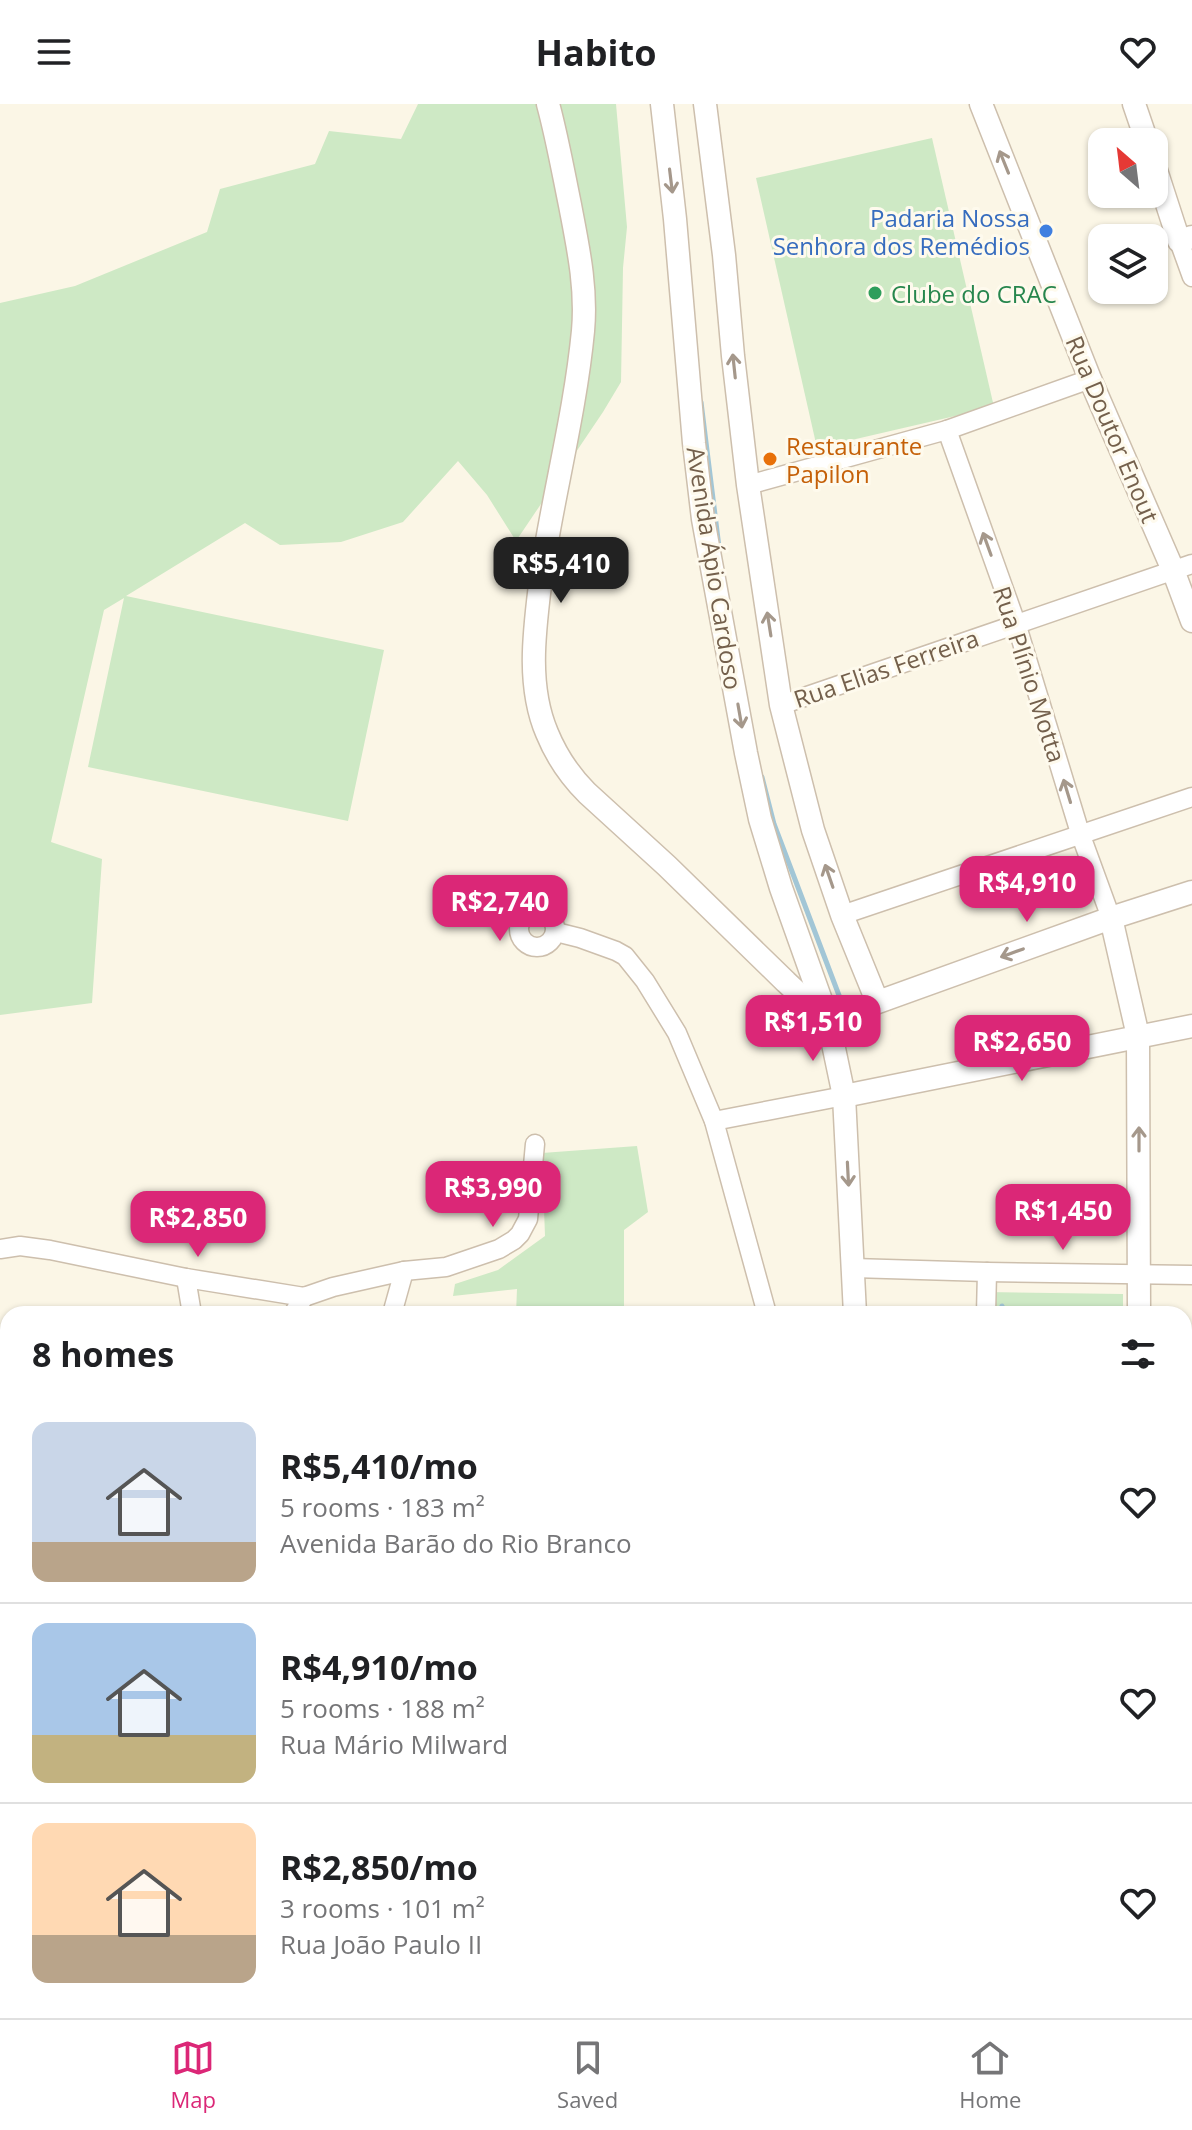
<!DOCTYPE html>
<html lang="en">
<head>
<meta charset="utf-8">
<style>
	:root { --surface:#fff; --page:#f2f2f2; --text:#202124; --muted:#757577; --line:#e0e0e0; --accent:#db2777 }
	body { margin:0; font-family:"Open Sans",sans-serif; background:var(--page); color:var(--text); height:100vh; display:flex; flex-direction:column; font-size:30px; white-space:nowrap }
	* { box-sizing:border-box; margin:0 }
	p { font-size:26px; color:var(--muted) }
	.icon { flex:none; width:44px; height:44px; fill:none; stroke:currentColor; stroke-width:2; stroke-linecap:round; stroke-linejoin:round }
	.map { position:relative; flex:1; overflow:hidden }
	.panel { position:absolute; left:0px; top:1202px; width:1192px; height:712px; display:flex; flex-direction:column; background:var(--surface); border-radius:24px 24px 0 0; box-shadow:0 2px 6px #0004 }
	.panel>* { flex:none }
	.needle { width:52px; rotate:332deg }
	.controls { position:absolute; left:1088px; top:24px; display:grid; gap:16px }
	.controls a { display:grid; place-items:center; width:80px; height:80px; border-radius:16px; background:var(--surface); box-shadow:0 2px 6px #0004; font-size:40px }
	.price { position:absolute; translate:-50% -68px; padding:0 18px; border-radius:16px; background:var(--accent); color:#fff; font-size:26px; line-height:52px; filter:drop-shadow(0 2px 4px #0008) }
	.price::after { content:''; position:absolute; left:50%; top:48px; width:24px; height:18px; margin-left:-12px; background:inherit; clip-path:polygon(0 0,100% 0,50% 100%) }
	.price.active { background:#222; color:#fff }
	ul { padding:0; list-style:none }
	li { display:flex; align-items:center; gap:24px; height:200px; padding:0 32px }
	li+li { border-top:2px solid var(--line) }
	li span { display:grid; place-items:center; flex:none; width:224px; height:160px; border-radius:16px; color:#555 }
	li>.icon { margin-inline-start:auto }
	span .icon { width:96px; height:96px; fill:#fffc; stroke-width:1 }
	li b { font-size:34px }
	h2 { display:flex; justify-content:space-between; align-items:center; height:96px; padding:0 32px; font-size:34px }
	header { display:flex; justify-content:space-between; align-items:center; height:104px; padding:0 32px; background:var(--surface); font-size:36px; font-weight:700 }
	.tabs { display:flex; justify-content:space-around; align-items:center; height:112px; border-top:2px solid var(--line); background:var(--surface); font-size:22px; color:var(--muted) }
	.tabs a { display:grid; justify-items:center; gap:4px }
	.tabs .active { color:var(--accent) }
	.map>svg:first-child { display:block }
</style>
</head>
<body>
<header><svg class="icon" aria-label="menu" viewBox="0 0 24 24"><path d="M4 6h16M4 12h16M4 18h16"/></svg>Habito<svg class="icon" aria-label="heart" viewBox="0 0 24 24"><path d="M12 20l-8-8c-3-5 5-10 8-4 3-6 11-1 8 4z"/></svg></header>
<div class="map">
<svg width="1192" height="1914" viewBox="0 0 1192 1914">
	<rect width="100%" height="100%" fill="#fbf6e6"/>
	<g fill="#cee9c5">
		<polygon points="418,0 616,0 627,123 623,164 621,278 603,308 516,437 487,391 458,357 403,418 341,438 280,441 245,419 126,492 384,546 348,717 88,663 124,494 104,506 51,738 102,755 92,899 0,911 0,199 75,182 207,128 220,85 315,60 329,27 401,35"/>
		<polygon points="932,34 994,303 817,344 756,74"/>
		<polygon points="637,1042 648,1108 624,1126 624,1210 516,1210 517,1185 453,1192 455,1180 498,1166 545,1132 542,1049"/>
		<polygon points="986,1188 1123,1190 1123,1210 986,1210"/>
		<polygon points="8,1417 8,1906 1184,1906 1184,1626 1192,1627 1192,1914 0,1914 0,1423"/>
	</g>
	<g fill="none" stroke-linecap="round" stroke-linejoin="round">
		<g stroke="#a2c6d6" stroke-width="5">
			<polyline points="701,298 719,443"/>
			<polyline points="762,673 774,720 840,894"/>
			<polyline points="1002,1202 1006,1210"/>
		</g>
		<defs>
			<polyline id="pedestrian" points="1184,1417 1192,1417"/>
			<g id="minor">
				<polyline points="1179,137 1192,173"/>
				<polyline points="947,326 1016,519 1080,729 1111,814"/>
				<polyline points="748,381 947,326 1090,275"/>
				<polyline points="781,601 1192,460"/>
				<circle cx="537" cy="825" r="18"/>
				<polyline points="842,811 1192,693"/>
				<polyline points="556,828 580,834 616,847 625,852 645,877 677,929 714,1017 767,1210"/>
				<polyline points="714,1017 844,992"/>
				<polyline points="0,1145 20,1142 50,1146 186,1174 304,1193 333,1183 404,1167 446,1163 499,1145 514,1136 520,1130 528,1115 535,1040"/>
				<polyline points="853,1164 987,1168 1192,1171"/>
				<polyline points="186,1174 192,1210"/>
				<polyline points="293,1210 304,1193"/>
				<polyline points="392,1210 404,1167"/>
				<polyline points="986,1210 987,1168"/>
				<polyline points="0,1290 8,1289"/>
			</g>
			<g id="tertiary">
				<path d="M 548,0 C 557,33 563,67 570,101 C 578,143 587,184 583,227 C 575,310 553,391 541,473 C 535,523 526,580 547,629 C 556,651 570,672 587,689 L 667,762 L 786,878 L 827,916"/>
				<polyline points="662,0 675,115 694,339 703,415 746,649 760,715 781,784 828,916 844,992 855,1210"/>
				<polyline points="705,0 724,151 733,252 748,381 781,601 813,726 842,811 877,897"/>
				<polyline points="981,0 1090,275 1173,466 1192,517"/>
				<polyline points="1134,0 1147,38"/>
				<polyline points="1154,60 1179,137 1192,133"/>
				<polyline points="1111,814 1138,932 1139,1210"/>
				<polyline points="828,916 1111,814 1192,788"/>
				<polyline points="844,992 1192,922"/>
				<polyline points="1184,1607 1192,1607"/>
			</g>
		</defs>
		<use href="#pedestrian" stroke="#cdbfad" stroke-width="17"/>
		<use href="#minor" stroke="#cdbfad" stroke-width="21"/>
		<use href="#tertiary" stroke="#cdbfad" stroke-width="25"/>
		<use href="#pedestrian" stroke="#fff" stroke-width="14"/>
		<use href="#minor" stroke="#fff" stroke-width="18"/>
		<use href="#tertiary" stroke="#fff" stroke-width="22"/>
	</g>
	<defs><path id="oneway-shaft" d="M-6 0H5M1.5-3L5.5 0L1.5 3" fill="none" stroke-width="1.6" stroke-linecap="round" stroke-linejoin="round" transform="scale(2)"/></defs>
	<g stroke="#a5988b">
		<use href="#oneway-shaft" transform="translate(1004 58) rotate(-112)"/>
		<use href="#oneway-shaft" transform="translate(671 77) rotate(83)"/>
		<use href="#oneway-shaft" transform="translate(734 262) rotate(-96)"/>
		<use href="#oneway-shaft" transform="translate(987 440) rotate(-110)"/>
		<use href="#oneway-shaft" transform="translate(769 520) rotate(-99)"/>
		<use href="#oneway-shaft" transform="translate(740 612) rotate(80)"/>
		<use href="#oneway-shaft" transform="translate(1067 687) rotate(-107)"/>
		<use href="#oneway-shaft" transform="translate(829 772) rotate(-109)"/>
		<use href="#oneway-shaft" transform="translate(1012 849) rotate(160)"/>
		<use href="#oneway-shaft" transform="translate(1139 1035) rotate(-90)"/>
		<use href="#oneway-shaft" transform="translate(848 1070) rotate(87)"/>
	</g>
	<circle fill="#3f7fe0" stroke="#fefaed" stroke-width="3" cx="1046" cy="127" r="8"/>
	<circle fill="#2e9e5b" stroke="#fefaed" stroke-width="3" cx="875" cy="189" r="8"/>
	<circle fill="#e8710a" stroke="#fefaed" stroke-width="3" cx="770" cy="355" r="8"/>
	<g text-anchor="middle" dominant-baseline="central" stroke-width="6" stroke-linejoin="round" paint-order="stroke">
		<g font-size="24" fill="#366cbe" stroke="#fefaed" text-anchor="end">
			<text x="1030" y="113">Padaria Nossa<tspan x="1030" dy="28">Senhora dos Remédios</tspan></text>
		</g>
		<g font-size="24" fill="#27864d" stroke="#fefaed" text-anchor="start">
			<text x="891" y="189">Clube do CRAC</text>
		</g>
		<g font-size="24" fill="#74604c" stroke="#fefaed">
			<text transform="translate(1113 325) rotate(67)">Rua Doutor Enout</text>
			<text transform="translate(715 464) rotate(81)">Avenida Ápio Cardoso</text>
			<text transform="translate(886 564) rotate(-19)">Rua Elias Ferreira</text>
			<text transform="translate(1030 570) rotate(72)">Rua Plínio Motta</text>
		</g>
		<g font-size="24" fill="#c56008" stroke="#fefaed" text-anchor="start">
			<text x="786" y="341">Restaurante<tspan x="786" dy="28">Papilon</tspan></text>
		</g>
	</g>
</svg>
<div class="controls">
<a><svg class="needle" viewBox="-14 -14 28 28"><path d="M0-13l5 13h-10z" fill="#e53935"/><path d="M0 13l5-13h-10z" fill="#757577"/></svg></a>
<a><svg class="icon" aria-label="layers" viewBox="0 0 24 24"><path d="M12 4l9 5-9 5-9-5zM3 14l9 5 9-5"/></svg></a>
</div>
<b class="price active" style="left:561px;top:501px">R$5,410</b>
<b class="price" style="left:1027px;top:820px">R$4,910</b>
<b class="price" style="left:500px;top:839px">R$2,740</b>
<b class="price" style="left:813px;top:959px">R$1,510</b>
<b class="price" style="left:1022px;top:979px">R$2,650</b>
<b class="price" style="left:493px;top:1125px">R$3,990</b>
<b class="price" style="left:1063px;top:1148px">R$1,450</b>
<b class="price" style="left:198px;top:1155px">R$2,850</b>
<section class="panel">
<h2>8 homes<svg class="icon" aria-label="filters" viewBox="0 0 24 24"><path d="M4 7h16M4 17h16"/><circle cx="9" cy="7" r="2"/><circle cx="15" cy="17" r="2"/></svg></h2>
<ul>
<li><span style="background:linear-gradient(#c9d6e8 75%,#b9a48a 0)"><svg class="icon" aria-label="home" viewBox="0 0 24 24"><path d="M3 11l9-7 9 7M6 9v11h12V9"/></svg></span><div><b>R$5,410/mo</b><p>5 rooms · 183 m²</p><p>Avenida Barão do Rio Branco</p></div><svg class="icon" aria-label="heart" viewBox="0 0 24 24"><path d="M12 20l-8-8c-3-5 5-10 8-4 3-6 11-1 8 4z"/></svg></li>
<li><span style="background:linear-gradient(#a9c7e8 70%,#c2b280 0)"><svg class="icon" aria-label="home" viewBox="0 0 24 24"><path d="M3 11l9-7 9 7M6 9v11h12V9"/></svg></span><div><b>R$4,910/mo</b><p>5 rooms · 188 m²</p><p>Rua Mário Milward</p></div><svg class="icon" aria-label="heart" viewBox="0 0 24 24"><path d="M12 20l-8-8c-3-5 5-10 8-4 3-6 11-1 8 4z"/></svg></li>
<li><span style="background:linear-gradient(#ffd9b3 70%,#b9a48a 0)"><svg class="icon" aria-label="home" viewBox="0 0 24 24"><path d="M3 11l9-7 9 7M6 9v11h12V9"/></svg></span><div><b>R$2,850/mo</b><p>3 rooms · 101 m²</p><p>Rua João Paulo II</p></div><svg class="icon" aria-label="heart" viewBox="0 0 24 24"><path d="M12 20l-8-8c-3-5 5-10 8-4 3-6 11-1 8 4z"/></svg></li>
</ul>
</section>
</div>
<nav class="tabs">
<a class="active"><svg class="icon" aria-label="map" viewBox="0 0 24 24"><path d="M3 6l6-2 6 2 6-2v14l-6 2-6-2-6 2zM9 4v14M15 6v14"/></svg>Map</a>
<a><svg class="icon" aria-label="saved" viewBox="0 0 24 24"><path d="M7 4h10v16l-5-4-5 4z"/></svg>Saved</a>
<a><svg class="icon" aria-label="home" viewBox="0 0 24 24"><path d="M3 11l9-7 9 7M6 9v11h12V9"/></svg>Home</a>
</nav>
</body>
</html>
